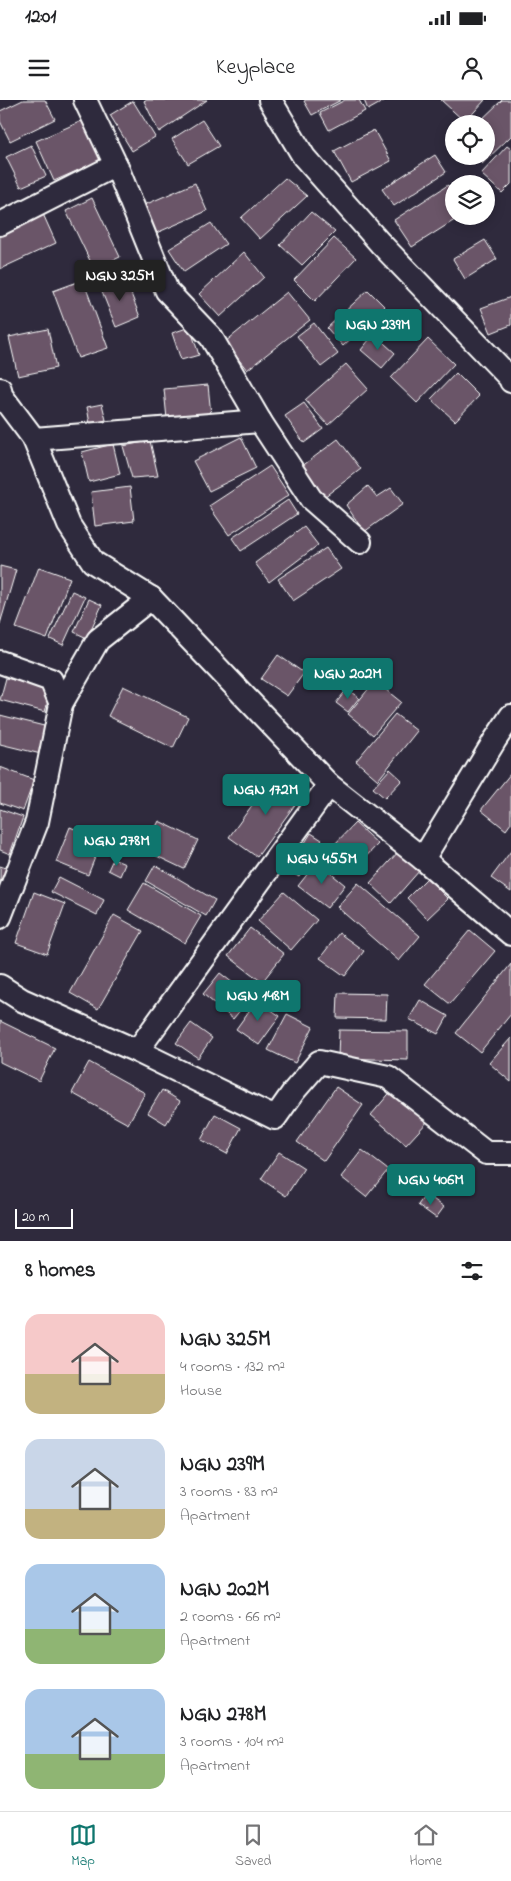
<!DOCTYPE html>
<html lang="en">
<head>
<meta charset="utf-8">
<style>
	:root { --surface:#fff; --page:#f2f2f2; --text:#202124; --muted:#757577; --line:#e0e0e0; --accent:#0f766e }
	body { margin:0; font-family:"Indie Flower",sans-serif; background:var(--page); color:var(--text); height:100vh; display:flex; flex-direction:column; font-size:19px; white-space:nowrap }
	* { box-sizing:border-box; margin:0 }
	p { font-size:16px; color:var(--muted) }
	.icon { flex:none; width:28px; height:28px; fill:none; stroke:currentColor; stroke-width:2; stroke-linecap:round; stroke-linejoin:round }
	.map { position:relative; height:1141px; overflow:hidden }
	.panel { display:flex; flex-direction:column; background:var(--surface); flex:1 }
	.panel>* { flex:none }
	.buttons { position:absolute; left:445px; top:15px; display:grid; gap:10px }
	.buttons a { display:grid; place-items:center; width:50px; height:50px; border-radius:50%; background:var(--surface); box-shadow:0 2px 12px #0003; font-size:25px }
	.scale { position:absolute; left:15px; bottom:12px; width:58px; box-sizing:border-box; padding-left:5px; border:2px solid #fff; border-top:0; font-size:14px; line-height:18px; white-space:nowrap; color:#fff; -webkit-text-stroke:4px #2f2a3d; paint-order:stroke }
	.price { position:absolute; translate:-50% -42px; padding:0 11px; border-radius:5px; background:var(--accent); color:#fff; font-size:16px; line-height:32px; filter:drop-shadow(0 1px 2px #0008) }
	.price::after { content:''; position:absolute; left:50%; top:30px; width:15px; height:11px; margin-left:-8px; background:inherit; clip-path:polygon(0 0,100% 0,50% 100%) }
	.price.selected { background:#222; color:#fff }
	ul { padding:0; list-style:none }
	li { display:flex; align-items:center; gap:15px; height:125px; padding:0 25px }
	li span { display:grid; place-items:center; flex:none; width:140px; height:100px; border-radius:15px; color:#555 }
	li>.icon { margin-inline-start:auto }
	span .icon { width:60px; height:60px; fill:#fffc; stroke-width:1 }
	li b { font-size:21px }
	h2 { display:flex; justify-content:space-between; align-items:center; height:60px; padding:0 25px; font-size:21px }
	.status { display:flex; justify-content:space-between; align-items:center; height:35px; padding:0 25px; background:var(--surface); direction:ltr }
	.status svg { height:14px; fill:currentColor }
	header { display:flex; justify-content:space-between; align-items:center; height:65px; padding:0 25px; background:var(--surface); font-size:22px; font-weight:600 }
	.tabs { display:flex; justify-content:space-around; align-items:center; height:70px; border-top:1px solid var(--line); background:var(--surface); font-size:14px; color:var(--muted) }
	.tabs a { display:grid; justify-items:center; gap:2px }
	.tabs .selected { color:var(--accent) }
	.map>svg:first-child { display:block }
</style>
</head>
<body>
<div class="status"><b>12:01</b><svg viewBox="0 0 49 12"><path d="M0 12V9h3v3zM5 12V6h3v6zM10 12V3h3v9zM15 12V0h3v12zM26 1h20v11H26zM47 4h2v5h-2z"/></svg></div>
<header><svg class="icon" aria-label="menu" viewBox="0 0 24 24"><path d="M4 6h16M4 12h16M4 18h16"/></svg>Keyplace<svg class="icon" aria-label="person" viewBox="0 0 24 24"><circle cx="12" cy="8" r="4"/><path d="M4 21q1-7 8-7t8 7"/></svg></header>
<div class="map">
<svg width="511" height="1141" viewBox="0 0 511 1141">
	<rect width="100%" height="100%" fill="#2f2a3d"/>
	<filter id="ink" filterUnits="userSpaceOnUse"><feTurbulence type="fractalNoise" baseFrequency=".02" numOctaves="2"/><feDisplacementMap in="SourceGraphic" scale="10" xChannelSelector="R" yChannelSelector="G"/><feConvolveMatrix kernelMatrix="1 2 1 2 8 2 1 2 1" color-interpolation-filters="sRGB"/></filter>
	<g filter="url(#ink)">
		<g fill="#6a5467" stroke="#fff">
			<polygon points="23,0 45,0 55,19 10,41 0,21 0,11"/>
			<polygon points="145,0 207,0 159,32 144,1"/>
			<polygon points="306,0 341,0 312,15 304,1"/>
			<polygon points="345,0 359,0 365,11 329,30 320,13"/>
			<polygon points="364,0 384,0 384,1 368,10"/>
			<polygon points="441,0 485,0 465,22"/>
			<polygon points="502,0 511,0 511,36 482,64 475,56 486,56 486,24 477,24"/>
			<polygon points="133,1 155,37 132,51 110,15"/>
			<polygon points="84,20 101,60 54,81 36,41"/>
			<polygon points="202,20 219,46 188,64 172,39"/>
			<polygon points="374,30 391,61 351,82 334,51"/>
			<polygon points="31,45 46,76 21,87 6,57"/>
			<polygon points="507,46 511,49 511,84 502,93 481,74"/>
			<polygon points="435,55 446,72 394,106 382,89"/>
			<polygon points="285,78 307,96 260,139 241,118"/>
			<polygon points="195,83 207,111 154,134 142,106"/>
			<polygon points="448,85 454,94 454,116 461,116 412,147 394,120"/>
			<polygon points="92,98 120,157 94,169 66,111"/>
			<polygon points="311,112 335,132 302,165 280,145"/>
			<polygon points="43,114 56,143 0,169 0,134"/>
			<polygon points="211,123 226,144 184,172 169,149"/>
			<polygon points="334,138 356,158 315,201 294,180"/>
			<polygon points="485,140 497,159 465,179 453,159"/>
			<polygon points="244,152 264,177 220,217 199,194"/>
			<polygon points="125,178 140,217 116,227 100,187"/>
			<polygon points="83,180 108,248 78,258 53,191"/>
			<polygon points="368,190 385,207 343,246 327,228"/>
			<polygon points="287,192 310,220 247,270 225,242"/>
			<polygon points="511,197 511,225 491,233 481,208"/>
			<polygon points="314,223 338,254 321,267 297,236"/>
			<polygon points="190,227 199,255 181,260 172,233"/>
			<polygon points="48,229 56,268 18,276 9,237"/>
			<polygon points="374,234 395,253 382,268 361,250"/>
			<polygon points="428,239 454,264 417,303 391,278"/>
			<polygon points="346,264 368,289 328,325 305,300"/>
			<polygon points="456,273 479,296 455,321 431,299"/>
			<polygon points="208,285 211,315 167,319 164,289"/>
			<polygon points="304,303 323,329 304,343 285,316"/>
			<polygon points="102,304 106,320 90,324 87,307"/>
			<polygon points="241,337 256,368 209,391 193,361"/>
			<polygon points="338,339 361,369 320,400 297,370"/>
			<polygon points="150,341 158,376 132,378 123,346"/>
			<polygon points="113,344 120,374 89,382 82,352"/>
			<polygon points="270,366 289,395 229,435 209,406"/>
			<polygon points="368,386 377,397 391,388 403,404 364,432 346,405"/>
			<polygon points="130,387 134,421 95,426 91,392"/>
			<polygon points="288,400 297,414 241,451 232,438"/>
			<polygon points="304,427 318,445 269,482 255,463"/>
			<polygon points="326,448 341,469 293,501 278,479"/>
			<polygon points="0,466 16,470 0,524"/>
			<polygon points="39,467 70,478 47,539 16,528"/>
			<polygon points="72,491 85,497 63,545 50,539"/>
			<polygon points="89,499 102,505 87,538 74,532"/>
			<polygon points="278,555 304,573 287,596 261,579"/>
			<polygon points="6,578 51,590 45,612 0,600"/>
			<polygon points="375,581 401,602 373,635 348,614"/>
			<polygon points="123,586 188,617 173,648 108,616"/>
			<polygon points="347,589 359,598 348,612 336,603"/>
			<polygon points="395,614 417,631 378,680 356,661"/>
			<polygon points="0,615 48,627 41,654 0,644"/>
			<polygon points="0,667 34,680 23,711 0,703"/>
			<polygon points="390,669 402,680 385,698 373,688"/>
			<polygon points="511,673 511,723 506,730 481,710"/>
			<polygon points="274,675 302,695 257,757 229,737"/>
			<polygon points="0,709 23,717 10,754 0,750"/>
			<polygon points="159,721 198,740 184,769 144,750"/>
			<polygon points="355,723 378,744 355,768 332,747"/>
			<polygon points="118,726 139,736 134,747 113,738"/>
			<polygon points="70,727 102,740 88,775 56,762"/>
			<polygon points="311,733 322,740 299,777 288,770"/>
			<polygon points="399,751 420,770 391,803 370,783"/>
			<polygon points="511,751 511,792 491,778"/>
			<polygon points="113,759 125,764 120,776 108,770"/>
			<polygon points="317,762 345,785 327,808 298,786"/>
			<polygon points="155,765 215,800 206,816 146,781"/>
			<polygon points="0,766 6,768 0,797"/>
			<polygon points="59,777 104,800 97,815 51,792"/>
			<polygon points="427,778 448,799 427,819 407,798"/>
			<polygon points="144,783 201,816 185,843 128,810"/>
			<polygon points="358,783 420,836 399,861 337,807"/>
			<polygon points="34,792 65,804 47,854 16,843"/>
			<polygon points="284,792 317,820 291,850 258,821"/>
			<polygon points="114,815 143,831 98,909 70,893"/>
			<polygon points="250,828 284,854 262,882 228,856"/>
			<polygon points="470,830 495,851 450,904 425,884"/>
			<polygon points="339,833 364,851 345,876 320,858"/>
			<polygon points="511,864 511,914 480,952 456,933"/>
			<polygon points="220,873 251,897 233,919 203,894"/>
			<polygon points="338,893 387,894 386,919 337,918"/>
			<polygon points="257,900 280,916 259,945 236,929"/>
			<polygon points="420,900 448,916 438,934 409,919"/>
			<polygon points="287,914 313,927 295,963 268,950"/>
			<polygon points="0,921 55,948 39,981 0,962"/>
			<polygon points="191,923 212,938 198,958 176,943"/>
			<polygon points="339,930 408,931 408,960 338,958"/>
			<polygon points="511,938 511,982 489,963"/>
			<polygon points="89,962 145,993 128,1024 72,993"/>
			<polygon points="336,987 363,1005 324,1061 297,1042"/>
			<polygon points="393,989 429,1020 406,1045 371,1015"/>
			<polygon points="162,990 180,1001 166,1024 148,1013"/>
			<polygon points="215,1014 241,1028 227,1054 201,1040"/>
			<polygon points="362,1050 388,1070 366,1097 341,1077"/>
			<polygon points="279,1052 304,1068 286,1096 261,1079"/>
			<polygon points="426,1094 444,1107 436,1118 418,1105"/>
		</g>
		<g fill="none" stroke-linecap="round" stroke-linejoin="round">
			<defs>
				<g id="minor">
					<polyline points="85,0 116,65 167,191 211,237 260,321 311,399 360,442"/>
					<polyline points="270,0 304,57 380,143 510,278 511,281"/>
					<polyline points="0,124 116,65"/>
					<polyline points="0,289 1,295 34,339 69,425 93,462 151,498 329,685 423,759 511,834"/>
					<polyline points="34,339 260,321"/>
					<polyline points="0,562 51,580 61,604"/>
					<polyline points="423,759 495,640 511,616"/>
					<polyline points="0,817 37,722 61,604 98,540 151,498"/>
					<polyline points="0,886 22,900 137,951 275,1018 294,991 319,962 388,977 486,1053 511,1053"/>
					<polyline points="137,951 329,685"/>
				</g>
			</defs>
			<use href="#minor" stroke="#fff" stroke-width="26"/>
			<use href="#minor" stroke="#2f2a3d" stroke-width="22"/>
		</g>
	</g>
</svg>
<div class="buttons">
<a><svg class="icon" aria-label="locate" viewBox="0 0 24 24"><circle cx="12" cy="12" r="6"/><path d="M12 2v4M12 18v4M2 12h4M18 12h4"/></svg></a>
<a><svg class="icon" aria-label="layers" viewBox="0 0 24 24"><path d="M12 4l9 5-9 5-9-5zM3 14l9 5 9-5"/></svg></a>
</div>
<div class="scale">20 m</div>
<b class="price selected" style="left:120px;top:202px">NGN 325M</b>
<b class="price" style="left:378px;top:251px">NGN 239M</b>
<b class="price" style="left:348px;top:600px">NGN 202M</b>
<b class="price" style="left:266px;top:716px">NGN 172M</b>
<b class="price" style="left:117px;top:767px">NGN 278M</b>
<b class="price" style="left:322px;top:785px">NGN 455M</b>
<b class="price" style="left:258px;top:922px">NGN 148M</b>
<b class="price" style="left:431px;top:1106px">NGN 406M</b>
</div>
<section class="panel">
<h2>8 homes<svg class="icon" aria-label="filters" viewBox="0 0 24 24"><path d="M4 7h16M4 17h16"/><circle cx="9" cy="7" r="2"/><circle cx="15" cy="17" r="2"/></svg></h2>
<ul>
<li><span style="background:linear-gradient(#f6c9c9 60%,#c2b280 0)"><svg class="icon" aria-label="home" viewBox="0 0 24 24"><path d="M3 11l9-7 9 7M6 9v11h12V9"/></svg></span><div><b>NGN 325M</b><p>4 rooms · 132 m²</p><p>House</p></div></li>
<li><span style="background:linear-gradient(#c9d6e8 70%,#c2b280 0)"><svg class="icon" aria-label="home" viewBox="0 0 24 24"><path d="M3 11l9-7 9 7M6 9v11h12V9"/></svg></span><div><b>NGN 239M</b><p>3 rooms · 83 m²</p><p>Apartment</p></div></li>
<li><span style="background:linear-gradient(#a9c7e8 65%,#8fb573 0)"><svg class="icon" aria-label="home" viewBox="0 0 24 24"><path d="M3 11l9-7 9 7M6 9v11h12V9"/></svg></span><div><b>NGN 202M</b><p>2 rooms · 66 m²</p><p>Apartment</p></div></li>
<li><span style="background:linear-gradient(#a9c7e8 65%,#8fb573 0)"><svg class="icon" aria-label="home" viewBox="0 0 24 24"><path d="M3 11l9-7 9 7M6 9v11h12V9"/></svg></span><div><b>NGN 278M</b><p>3 rooms · 104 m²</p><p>Apartment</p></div></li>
</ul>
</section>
<nav class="tabs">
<a class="selected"><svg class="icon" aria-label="map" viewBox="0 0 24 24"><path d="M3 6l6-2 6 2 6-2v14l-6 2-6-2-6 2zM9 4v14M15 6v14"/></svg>Map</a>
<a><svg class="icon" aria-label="saved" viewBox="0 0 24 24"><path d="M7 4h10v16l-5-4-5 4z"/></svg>Saved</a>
<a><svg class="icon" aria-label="home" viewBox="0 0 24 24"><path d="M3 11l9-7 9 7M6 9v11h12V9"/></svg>Home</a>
</nav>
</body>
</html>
